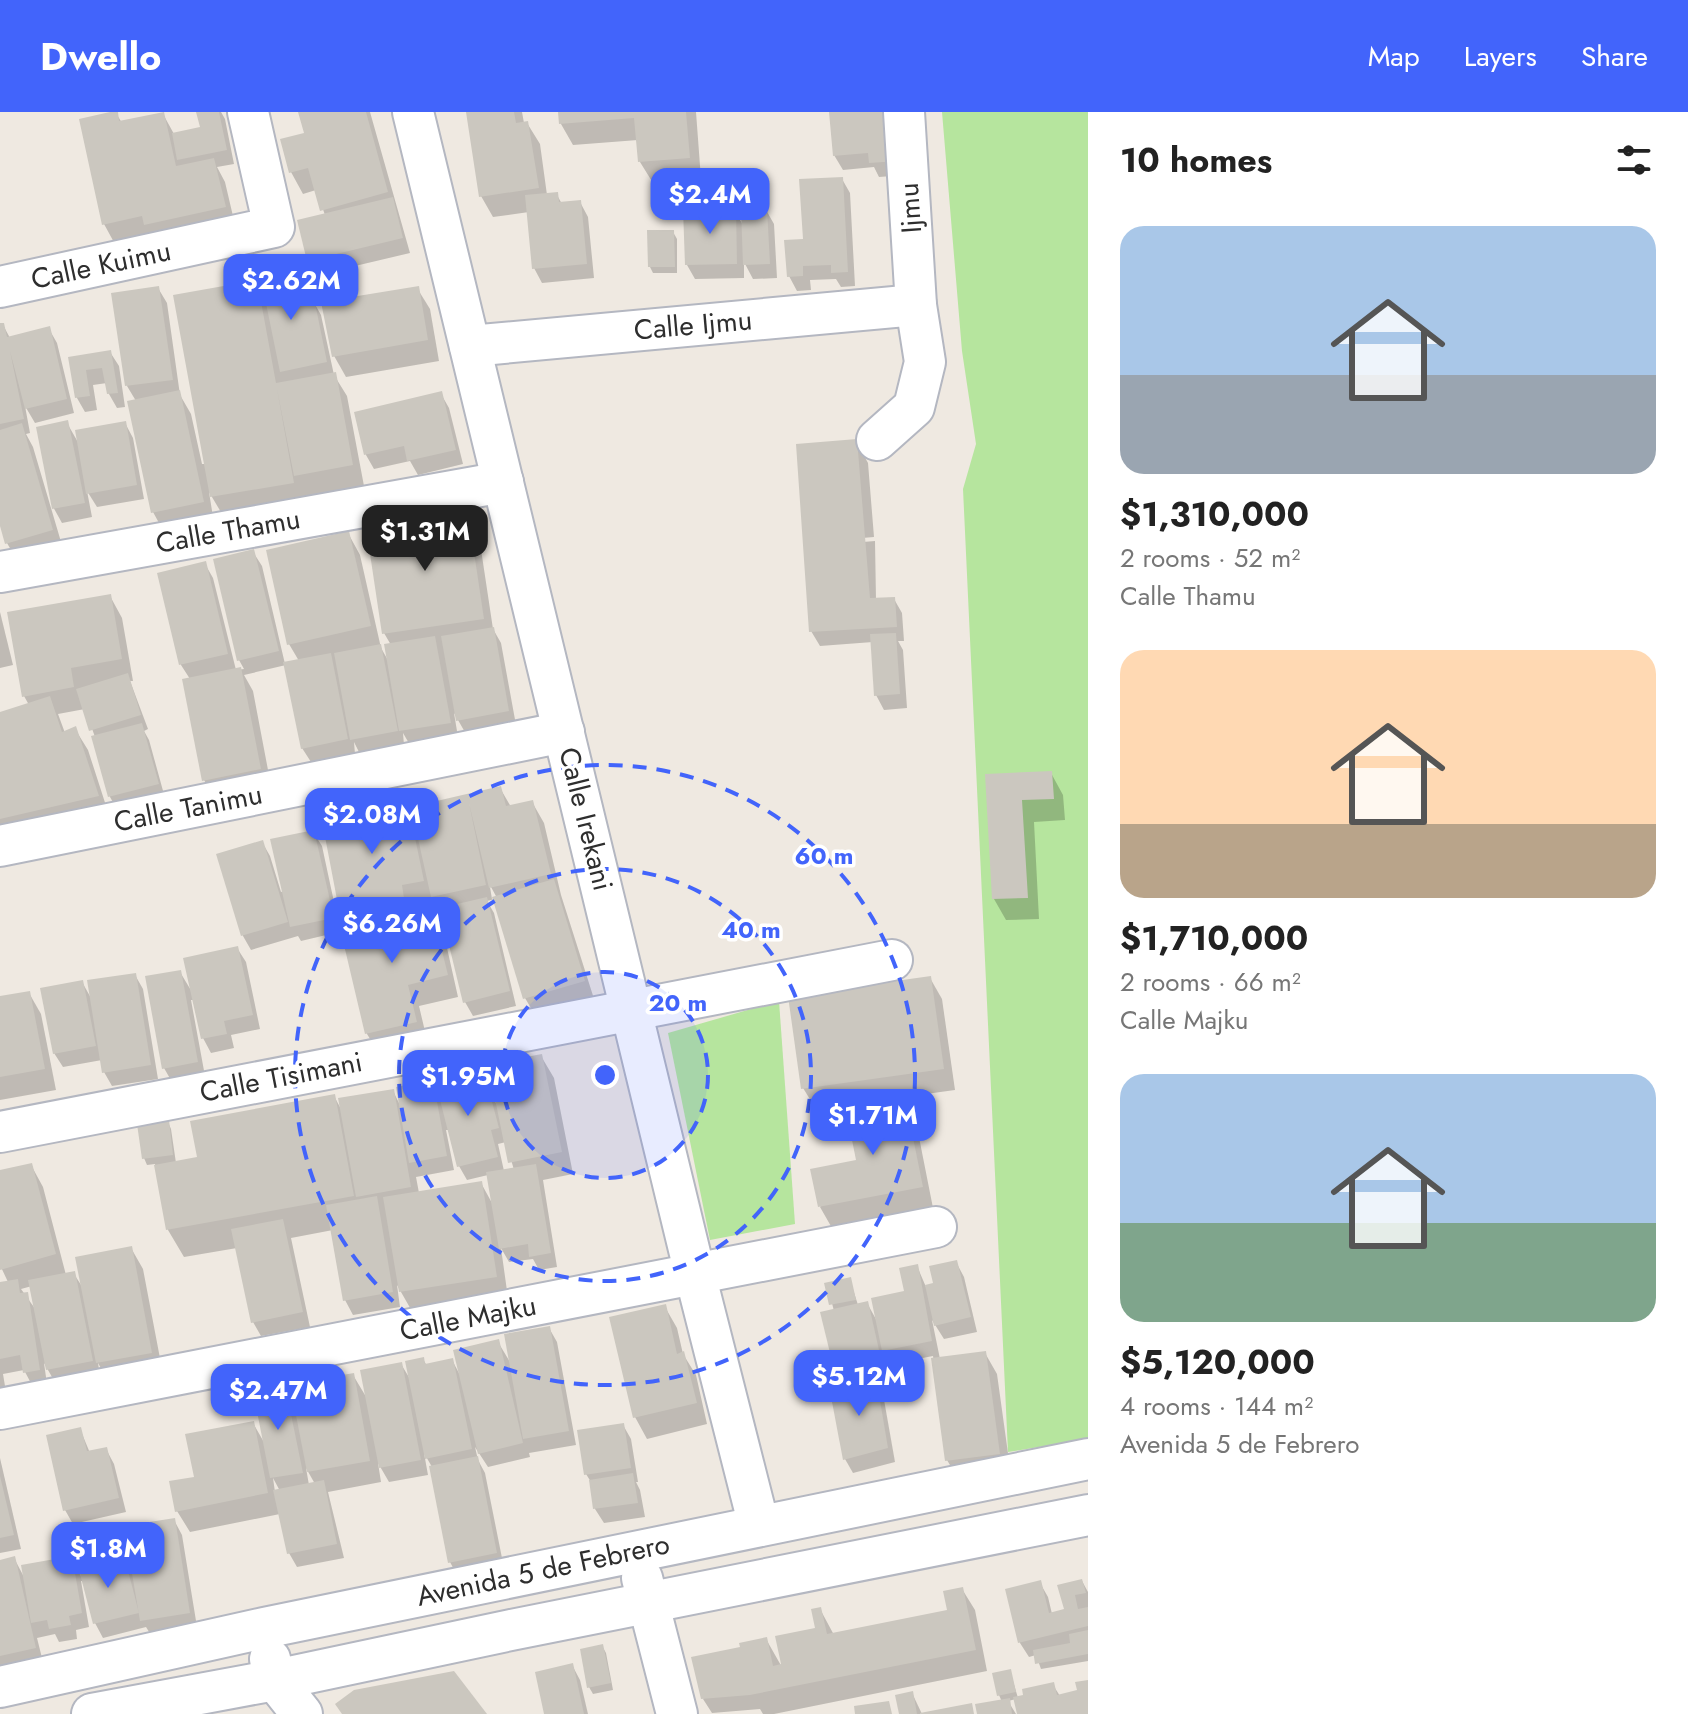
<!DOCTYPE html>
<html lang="en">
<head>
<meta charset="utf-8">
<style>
	:root { --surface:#fff; --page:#f2f2f2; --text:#222; --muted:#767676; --accent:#4264fb }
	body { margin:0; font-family:Jost,sans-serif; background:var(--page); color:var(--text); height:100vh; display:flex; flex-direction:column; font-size:30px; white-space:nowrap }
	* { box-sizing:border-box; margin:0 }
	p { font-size:26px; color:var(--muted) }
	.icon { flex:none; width:44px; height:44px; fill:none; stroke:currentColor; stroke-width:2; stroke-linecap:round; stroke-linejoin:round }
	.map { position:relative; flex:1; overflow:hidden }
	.panel { display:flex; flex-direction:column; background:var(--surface); width:600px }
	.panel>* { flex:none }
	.price { position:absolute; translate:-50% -68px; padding:0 18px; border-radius:16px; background:var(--accent); color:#fff; font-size:26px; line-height:52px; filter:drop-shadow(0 2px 4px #0008) }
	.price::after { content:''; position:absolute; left:50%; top:48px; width:24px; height:18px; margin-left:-12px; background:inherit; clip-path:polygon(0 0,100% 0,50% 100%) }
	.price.selected { background:#222; color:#fff }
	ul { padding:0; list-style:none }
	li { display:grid; align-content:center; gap:16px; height:424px; padding:0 32px }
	li span { display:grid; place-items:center; height:248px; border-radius:24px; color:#555 }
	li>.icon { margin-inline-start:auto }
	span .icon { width:144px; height:144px; fill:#fffc; stroke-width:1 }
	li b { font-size:34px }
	h2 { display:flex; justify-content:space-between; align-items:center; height:96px; padding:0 32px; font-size:34px }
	header { display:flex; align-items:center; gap:48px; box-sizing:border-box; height:112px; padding:0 40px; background:var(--accent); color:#fff }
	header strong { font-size:38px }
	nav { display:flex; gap:44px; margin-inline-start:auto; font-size:28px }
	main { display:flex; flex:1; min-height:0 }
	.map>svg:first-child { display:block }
</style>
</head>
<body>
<header>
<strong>Dwello</strong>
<nav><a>Map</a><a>Layers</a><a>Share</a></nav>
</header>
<main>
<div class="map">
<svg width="1088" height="1602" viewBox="0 0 1088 1602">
	<rect width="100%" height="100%" fill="#efe9e1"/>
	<g fill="#b6e59e">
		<polygon points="942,0 1088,0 1088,1327 1008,1340 963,377 976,332 962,239"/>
		<polygon points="779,889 795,1112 710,1128 668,921"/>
	</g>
	<g fill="#0003" fill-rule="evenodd">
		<polygon points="198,0 221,0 225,7 234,52 217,55 225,70 236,117 116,134 104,112 116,1 122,11 163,2 174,22 202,17"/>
		<polygon points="300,0 370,0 410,141 317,163 308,149 325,103 316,78 303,82 291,60 306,22"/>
		<polygon points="468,0 522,0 524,11 527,11 540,32 547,83 557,83 562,92 580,90 588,105 594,166 542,171 534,156 529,100 493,105 481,84"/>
		<polygon points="560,0 696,0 701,67 653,71 640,50 638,28 573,33 561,12"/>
		<polygon points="831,0 905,63 879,65 874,55 843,58 834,43"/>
		<polygon points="842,67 850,81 855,174 841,175 836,167 810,168 811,178 797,179 789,164 805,129"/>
		<polygon points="734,98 743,113 766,98 774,112 777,166 753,167 744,150 744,166 695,167 687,153"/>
		<polygon points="673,120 677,127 677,161 653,161 650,155"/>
		<polygon points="281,150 289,164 295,192 313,189 321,203 334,263 347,284 364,374 306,385 228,412 209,380 214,411 165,422 153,400 136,289 127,274 158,176 167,191 180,283 191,302 202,352 206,352 256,170 266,188"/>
		<polygon points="417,176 430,197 439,249 346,265 333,242"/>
		<polygon points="0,213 3,213 10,226 49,217 57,231 74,301 35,311 25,294 30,321 26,322 33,335 64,440 19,452 7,431 0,407"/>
		<polygon points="110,240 119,254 125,295 117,296 109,282 107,271 93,273 97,298 85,300 77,286 70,247"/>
		<polygon points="441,282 449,296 463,352 418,363 410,349 374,357 366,343 356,301"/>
		<polygon points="67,311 79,332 125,311 133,326 144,387 97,395 87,379 92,405 62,411 52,393"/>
		<polygon points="856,329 868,351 874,425 814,430 814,434 875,429 876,488 894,487 902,501 904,529 898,529 903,538 907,596 884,598 876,583 873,530 820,534 811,519 798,334"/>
		<polygon points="467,402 479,424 493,517 501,531 516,613 466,622 454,601 458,625 410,633 403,621 404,633 360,642 354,630 355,642 311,650 302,636 286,553 244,563 253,579 272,679 217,689 204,668 190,567 181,553 159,463 205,452 213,466 236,558 244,557 239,548 253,440 262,454 285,552 299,549 289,532 348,421 360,443 381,536 389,550 391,533 384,521"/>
		<polygon points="110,484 122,506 133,569 130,569 148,617 144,619 149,628 165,686 118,699 110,685 95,625 85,597 58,602 65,621 75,617 88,638 110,706 0,731 0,602 29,593 24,584"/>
		<polygon points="0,500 13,553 0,556"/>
		<polygon points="1051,661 1063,683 1065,708 1034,710 1039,807 1006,808 994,787 987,664"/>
		<path d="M 500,676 L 511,695 L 532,690 L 544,711 L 561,783 L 595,890 L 538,908 L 525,886 L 495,787 L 487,789 L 494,801 L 516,894 L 473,904 L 465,890 L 441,799 L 436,790 L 412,794 L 414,801 L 430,797 L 443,818 L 458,885 L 419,894 L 428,932 L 380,943 L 367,922 L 343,819 L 301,829 L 298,824 L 251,838 L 243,824 L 219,743 L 262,730 L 270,744 L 281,780 L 284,779 L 313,720 L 322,734 L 340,818 L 351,815 L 341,797 L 407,694 L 415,708 L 465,685 L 470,695 ZM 490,775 L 491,775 L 497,786 L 492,787 Z"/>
		<polygon points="237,836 246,850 260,917 231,923 234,936 211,941 203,926 195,888 191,888 205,964 172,970 164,956 180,860 192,880"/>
		<polygon points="135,863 143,877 158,967 112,974 104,960 102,948 63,955 54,941 82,870 91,886"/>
		<polygon points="930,866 942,887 955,978 816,997 803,976"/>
		<polygon points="29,881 41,902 56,978 0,988 0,886"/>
		<path d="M 541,944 L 554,966 L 573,1062 L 543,1068 L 557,1155 L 539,1158 L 533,1147 L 509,1150 L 501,1136 L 508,1186 L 413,1201 L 397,1173 L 400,1195 L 353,1203 L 345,1188 L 333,1118 L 291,1126 L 310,1215 L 261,1224 L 253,1210 L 237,1136 L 184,1145 L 168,1118 L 155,1052 L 147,1053 L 144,1046 L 168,1010 L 171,1017 L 176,1051 L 200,1047 L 334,984 L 341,997 L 393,979 L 400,993 L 432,970 L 439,983 L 463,959 L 472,977 L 486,973 L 497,993 ZM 446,1018 L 450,1018 L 459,1054 L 467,1068 L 488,1063 L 492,1091 L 481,1071 L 419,1081 L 416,1065 L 454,1058 ZM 506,1030 L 514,1058 L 504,1059 L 498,1032 Z"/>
		<polygon points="904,989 916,1010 933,1096 832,1116 820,1095 859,1049"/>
		<path d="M 31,1053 L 43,1075 L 66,1163 L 74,1162 L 83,1176 L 131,1136 L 143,1157 L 163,1262 L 110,1272 L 98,1251 L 100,1264 L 56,1272 L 44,1251 L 47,1272 L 33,1275 L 24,1258 L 3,1262 L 6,1280 L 0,1281 L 0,1172 L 8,1170 L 0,1153 L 0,1060 ZM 32,1174 L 36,1198 L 21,1177 Z"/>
		<polygon points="956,1150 964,1165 977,1220 944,1227 932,1208 940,1247 985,1241 997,1262 1011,1363 960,1370 947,1348 933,1244 892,1252 884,1238 886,1253 842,1263 834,1248 834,1199 827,1172 850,1168 858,1193 867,1191 877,1209 906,1181 917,1154 926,1175 935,1173"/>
		<polygon points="665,1195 677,1216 683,1242 696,1263 707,1312 647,1327 635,1305"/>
		<path d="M 549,1216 L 557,1230 L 576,1333 L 529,1341 L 530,1345 L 488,1355 L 475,1335 L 478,1348 L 485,1361 L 504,1456 L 458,1465 L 450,1450 L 432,1355 L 424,1341 L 428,1363 L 389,1370 L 378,1351 L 381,1370 L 328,1380 L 344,1446 L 297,1455 L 289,1441 L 280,1402 L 190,1420 L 177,1399 L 196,1366 L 253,1311 L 265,1332 L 284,1275 L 296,1296 L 353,1263 L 368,1288 L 401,1252 L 410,1267 L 423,1247 L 427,1254 L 452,1248 L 460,1263 L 498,1230 L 510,1250 ZM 306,1356 L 315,1372 L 309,1373 ZM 273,1366 L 280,1379 L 275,1380 Z"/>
		<polygon points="875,1268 883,1282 895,1350 853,1361 845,1347"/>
		<polygon points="623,1313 631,1327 638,1370 636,1370 640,1378 645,1405 604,1411 595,1397 591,1370 586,1362"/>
		<polygon points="80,1317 90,1341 106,1337 114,1352 126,1400 73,1412 65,1398"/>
		<polygon points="0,1346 21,1437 0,1441"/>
		<polygon points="174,1408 182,1423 197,1515 151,1523 146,1515 103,1526 95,1511 84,1469 81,1469 89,1515 76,1518 77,1527 59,1530 55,1522 37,1526 43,1550 0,1556 0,1450 14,1446 24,1465 71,1446 82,1466 123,1445 135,1466"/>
		<polygon points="1082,1469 1088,1480 1088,1549 1041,1557 1036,1543 1029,1545 1020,1531 1007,1478 1040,1471 1048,1485 1052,1502 1066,1499"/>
		<polygon points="962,1477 975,1498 987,1559 774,1602 763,1602 760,1597 712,1601 703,1587 738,1537 766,1527 783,1557 817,1517 820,1497 834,1523 949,1500"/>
		<polygon points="602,1534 606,1541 613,1578 593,1582 589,1575"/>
		<polygon points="572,1553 580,1568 588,1602 547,1602"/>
		<polygon points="1010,1559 1018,1586 1053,1573 1060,1584 1080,1580 1088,1570 1088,1602 1019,1602 1016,1587 1008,1589 1016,1602 979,1602 1002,1590 999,1583"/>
		<polygon points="912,1581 922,1602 901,1602"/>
	</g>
	<g fill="#cbc7bf">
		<polygon points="110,0 118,0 119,9 164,0 176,54 214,46 226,95 144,113 142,104 102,113 79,7"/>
		<polygon points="196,0 219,0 227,38 177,48 172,21 200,15"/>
		<polygon points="298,0 366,0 388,80 320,99 308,56 289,61 280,27 304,21"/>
		<polygon points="466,0 514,0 516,11 528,9 539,76 479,85"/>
		<polygon points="558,0 686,0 690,46 638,50 634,6 559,12"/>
		<polygon points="829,0 894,0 898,49 869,51 868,41 833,44"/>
		<polygon points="843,65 848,160 831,161 831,153 803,154 803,164 787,165 784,128 803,127 799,67"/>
		<polygon points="558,80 559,90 581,88 587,152 532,157 525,83"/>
		<polygon points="393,85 403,126 307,149 297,108"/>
		<polygon points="683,96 736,96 737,152 685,153"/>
		<polygon points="767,96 770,152 743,153 741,97"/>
		<polygon points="647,118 674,118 675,155 648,155"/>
		<polygon points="282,147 291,191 314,186 327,250 280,260 258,152"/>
		<polygon points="257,168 276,271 336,260 353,353 294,364 277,277 294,371 210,385 173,183"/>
		<polygon points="159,174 173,268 125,274 111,181"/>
		<polygon points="419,174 428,228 332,245 321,190"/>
		<polygon points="0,211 4,211 7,225 50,214 67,287 25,297 10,239 24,307 0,312"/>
		<polygon points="111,238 118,281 107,282 102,256 86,258 90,284 75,286 68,245"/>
		<polygon points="180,278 204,390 151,401 127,289"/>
		<polygon points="442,279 456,338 407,349 404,334 364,343 354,300"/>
		<polygon points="68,308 85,391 52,397 36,315"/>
		<polygon points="126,309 137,373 86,382 75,318"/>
		<polygon points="22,311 53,418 5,432 0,414 0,318"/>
		<polygon points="857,327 870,486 895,485 897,515 809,520 796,332"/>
		<polygon points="468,400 484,507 382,522 366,415"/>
		<polygon points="349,419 371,514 287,533 266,438"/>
		<polygon points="254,437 279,539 237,549 213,447"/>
		<polygon points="206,449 228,542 179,553 157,461"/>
		<polygon points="111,482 122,547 71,556 74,575 22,585 7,500"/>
		<polygon points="494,515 509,599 456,609 441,524"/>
		<polygon points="896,521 900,582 874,584 870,522"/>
		<polygon points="435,524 451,611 399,619 384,532"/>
		<polygon points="381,532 398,619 350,628 334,541"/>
		<polygon points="331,541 348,627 301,637 283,550"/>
		<polygon points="241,555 261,657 202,669 182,567"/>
		<polygon points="128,561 141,603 89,619 76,577"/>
		<polygon points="50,584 62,620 76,614 99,684 0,707 0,600"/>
		<polygon points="142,611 159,672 108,685 91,624"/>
		<polygon points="1052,659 1054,687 1022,688 1028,786 992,787 985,662"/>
		<polygon points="501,674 506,694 533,688 551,762 489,776 469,691 486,773 431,785 411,695"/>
		<polygon points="408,692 424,769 402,773 404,786 339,798 322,709"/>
		<polygon points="314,718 334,806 290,815 270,727"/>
		<polygon points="263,728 288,810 241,824 216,742"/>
		<polygon points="554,767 585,869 523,887 492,785"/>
		<polygon points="487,785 510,879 463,891 440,796"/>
		<polygon points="431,795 448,863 408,873 417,910 365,922 340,816"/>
		<polygon points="238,834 253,903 224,909 227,922 201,927 183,846"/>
		<polygon points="181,858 198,950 162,957 145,864"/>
		<polygon points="136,861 151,953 102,961 87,868"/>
		<polygon points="931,864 944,957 801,977 788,884"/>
		<polygon points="83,868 96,934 53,942 40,876"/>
		<polygon points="30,879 45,957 0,965 0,884"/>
		<polygon points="542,942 562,1040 508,1051 488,952"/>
		<polygon points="464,956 469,976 487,971 499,1016 491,1018 498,1045 457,1055 434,964"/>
		<polygon points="433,968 447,1044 409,1051 396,975"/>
		<polygon points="394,977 411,1075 356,1085 338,986"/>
		<polygon points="335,982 354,1084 166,1118 154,1053 197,1045 190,1009"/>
		<polygon points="905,986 923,1075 818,1095 810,1057 856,1048 846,998"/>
		<polygon points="169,1008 173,1043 142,1047 137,1012"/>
		<polygon points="32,1051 56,1142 0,1158 0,1058"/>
		<polygon points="536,1052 551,1141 529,1145 528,1132 499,1137 486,1060"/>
		<polygon points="482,1069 497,1165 399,1180 383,1085"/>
		<polygon points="377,1084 393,1180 343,1189 326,1093"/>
		<polygon points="283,1107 303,1200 251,1211 231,1117"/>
		<polygon points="132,1134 152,1241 96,1251 75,1145"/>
		<polygon points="957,1148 971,1205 934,1214 925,1173 933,1171 929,1154"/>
		<polygon points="918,1152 932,1229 882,1239 871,1186 904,1179 899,1156"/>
		<polygon points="75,1159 93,1249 46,1258 28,1168"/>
		<polygon points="851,1165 856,1188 829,1193 824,1171"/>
		<polygon points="18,1167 20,1181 28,1180 40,1258 23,1261 20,1243 0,1247 0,1170"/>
		<polygon points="868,1189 879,1238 832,1249 820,1200"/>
		<polygon points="666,1192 677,1242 684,1239 697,1291 633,1306 609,1205"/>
		<polygon points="550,1214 569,1319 523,1327 504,1222"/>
		<polygon points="499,1227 523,1331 478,1342 453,1238"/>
		<polygon points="986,1239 1000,1342 945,1349 931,1246"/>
		<polygon points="424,1245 425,1252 453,1246 472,1337 425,1347 405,1249"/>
		<polygon points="402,1250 421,1348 379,1356 360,1258"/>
		<polygon points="354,1261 370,1349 307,1360 290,1272"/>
		<polygon points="876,1265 888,1336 843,1348 829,1274"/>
		<polygon points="285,1273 303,1361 270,1366 253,1279"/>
		<polygon points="254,1309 268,1381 175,1400 169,1369 194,1365 185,1322"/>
		<polygon points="624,1311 631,1356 584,1363 577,1318"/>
		<polygon points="81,1315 87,1339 107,1335 119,1386 63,1399 46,1323"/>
		<polygon points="478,1344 497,1441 448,1451 429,1354"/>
		<polygon points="633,1361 638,1391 593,1397 589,1368"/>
		<polygon points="0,1364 14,1423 0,1426"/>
		<polygon points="324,1368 337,1432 287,1442 273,1378"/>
		<polygon points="175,1406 190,1501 140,1509 124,1414"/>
		<polygon points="124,1443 139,1501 93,1512 78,1454"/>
		<polygon points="15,1444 36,1536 0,1544 0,1448"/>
		<polygon points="72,1444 82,1501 69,1504 71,1513 49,1517 47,1508 31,1511 21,1453"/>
		<polygon points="1082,1467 1086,1481 1075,1483 1078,1497 1088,1495 1088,1514 1018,1531 1005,1477 1041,1468 1049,1501 1064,1497 1057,1473"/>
		<polygon points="963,1475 976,1538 750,1583 701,1587 691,1545 740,1535 739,1531 767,1525 773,1554 781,1552 775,1524 815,1516 811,1497 821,1495 827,1522 947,1498 943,1479"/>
		<polygon points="1088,1518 1088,1542 1035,1552 1033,1538 1070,1531 1069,1522"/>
		<polygon points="603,1532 611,1571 587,1576 580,1537"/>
		<polygon points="573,1551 584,1602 544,1602 535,1560"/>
		<polygon points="1011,1557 1016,1580 997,1584 992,1561"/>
		<polygon points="454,1559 487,1602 342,1602 335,1592 354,1578"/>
		<polygon points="1088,1568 1088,1602 1017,1602 1013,1585 1023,1583 1022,1577 1054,1570 1057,1583 1077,1578 1075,1570"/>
		<polygon points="913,1579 917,1602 899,1602 895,1583"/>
		<polygon points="1010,1586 1012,1602 977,1602 975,1592"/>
		<polygon points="889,1589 892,1602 855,1602 854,1594"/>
		<polygon points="972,1591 974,1602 920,1602 920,1601"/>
	</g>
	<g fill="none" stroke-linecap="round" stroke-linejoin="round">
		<defs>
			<g id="minor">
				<polyline points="413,0 695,1162 759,1414"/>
				<polyline points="0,175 274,115 248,0"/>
				<polyline points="470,234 916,193"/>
				<polyline points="877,328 914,295 925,250 916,193 904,0"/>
				<polyline points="0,460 503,370"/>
				<polyline points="0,734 564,620"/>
				<polyline points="0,1020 892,848"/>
				<polyline points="0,1297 936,1115"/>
				<polyline points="642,1466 677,1602"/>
				<polyline points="270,1547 275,1568 302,1602"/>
				<polyline points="0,1575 264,1516 1088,1347"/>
				<polyline points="92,1602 275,1568 511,1518 1088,1403"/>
			</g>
		</defs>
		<use href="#minor" stroke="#b4b7c1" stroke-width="44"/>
		<use href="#minor" stroke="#fff" stroke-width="40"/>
	</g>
	<circle cx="605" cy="963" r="103" fill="#4264fb" fill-opacity=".12"/>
	<g fill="none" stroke="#4264fb" stroke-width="4" stroke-dasharray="14 10">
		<circle cx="605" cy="963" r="103"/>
		<circle cx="605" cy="963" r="206"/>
		<circle cx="605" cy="963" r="310"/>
	</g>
	<g text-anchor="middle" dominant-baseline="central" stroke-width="7" stroke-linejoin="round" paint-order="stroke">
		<g font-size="28" fill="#2e2e2e" stroke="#fff">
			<text transform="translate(910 96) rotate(-94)">Ijmu</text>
			<text transform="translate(101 153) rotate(-12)">Calle Kuimu</text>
			<text transform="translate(693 213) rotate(-5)">Calle Ijmu</text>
			<text transform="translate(228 419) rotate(-10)">Calle Thamu</text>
			<text transform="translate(188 696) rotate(-11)">Calle Tanimu</text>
			<text transform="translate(586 707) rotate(76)">Calle Irekani</text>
			<text transform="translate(281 965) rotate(-11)">Calle Tisimani</text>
			<text transform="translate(468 1206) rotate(-11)">Calle Majku</text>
			<text transform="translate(543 1458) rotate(-12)">Avenida 5 de Febrero</text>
		</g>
	</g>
	<circle cx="605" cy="963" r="12" fill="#4264fb" stroke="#fff" stroke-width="4"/>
	<g font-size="24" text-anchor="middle" font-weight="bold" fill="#4264fb" stroke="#fff" stroke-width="7" stroke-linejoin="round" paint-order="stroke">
		<text x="824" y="752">60 m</text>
		<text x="751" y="826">40 m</text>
		<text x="678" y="899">20 m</text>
	</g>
</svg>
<b class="price" style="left:710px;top:124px">$2.4M</b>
<b class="price" style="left:291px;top:210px">$2.62M</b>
<b class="price selected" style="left:425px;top:461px">$1.31M</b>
<b class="price" style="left:372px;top:744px">$2.08M</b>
<b class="price" style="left:392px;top:853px">$6.26M</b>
<b class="price" style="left:468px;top:1006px">$1.95M</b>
<b class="price" style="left:873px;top:1045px">$1.71M</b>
<b class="price" style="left:859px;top:1306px">$5.12M</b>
<b class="price" style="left:278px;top:1320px">$2.47M</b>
<b class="price" style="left:108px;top:1478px">$1.8M</b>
</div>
<section class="panel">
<h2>10 homes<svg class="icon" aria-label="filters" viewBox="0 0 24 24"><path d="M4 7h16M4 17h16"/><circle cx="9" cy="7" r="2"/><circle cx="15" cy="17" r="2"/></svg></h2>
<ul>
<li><span style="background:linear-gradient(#a9c7e8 60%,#9aa5b1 0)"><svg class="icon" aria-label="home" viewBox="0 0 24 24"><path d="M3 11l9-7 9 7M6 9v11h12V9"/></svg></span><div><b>$1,310,000</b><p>2 rooms · 52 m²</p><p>Calle Thamu</p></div></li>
<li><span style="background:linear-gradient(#ffd9b3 70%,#b9a48a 0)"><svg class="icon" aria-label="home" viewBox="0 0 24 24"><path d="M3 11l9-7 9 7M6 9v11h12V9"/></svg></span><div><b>$1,710,000</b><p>2 rooms · 66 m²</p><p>Calle Majku</p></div></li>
<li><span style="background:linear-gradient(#a9c7e8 60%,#7fa58c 0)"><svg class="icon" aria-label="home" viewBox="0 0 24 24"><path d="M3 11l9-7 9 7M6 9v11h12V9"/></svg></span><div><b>$5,120,000</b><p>4 rooms · 144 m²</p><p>Avenida 5 de Febrero</p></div></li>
</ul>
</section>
</main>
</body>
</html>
